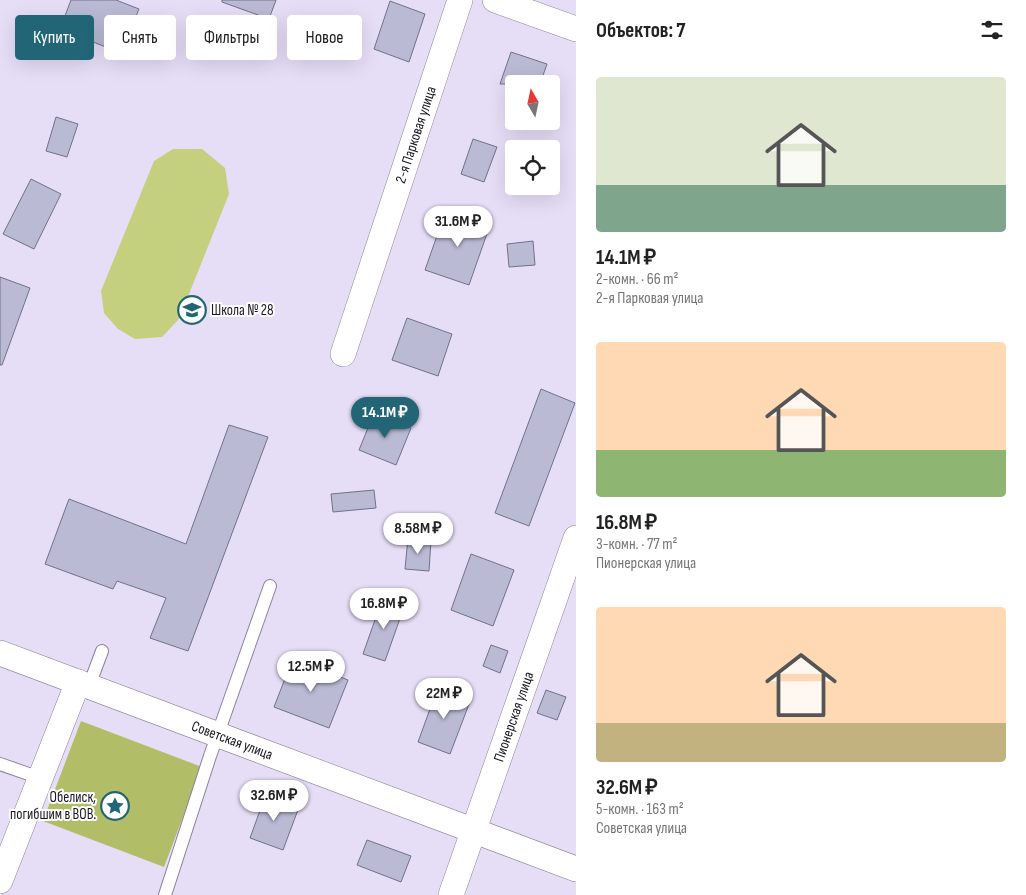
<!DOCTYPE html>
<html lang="ru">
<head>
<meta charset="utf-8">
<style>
	:root { --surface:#fff; --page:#f2f2f2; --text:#222; --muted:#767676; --accent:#216576 }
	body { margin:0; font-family:"Sofia Sans Condensed",sans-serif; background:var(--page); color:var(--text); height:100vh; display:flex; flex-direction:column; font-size:19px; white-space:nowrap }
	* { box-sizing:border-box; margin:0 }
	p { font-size:16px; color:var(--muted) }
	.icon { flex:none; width:28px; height:28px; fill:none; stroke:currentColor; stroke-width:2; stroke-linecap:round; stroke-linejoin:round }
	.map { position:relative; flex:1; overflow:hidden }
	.details { display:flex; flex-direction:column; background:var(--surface); width:450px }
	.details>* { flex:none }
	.hud { position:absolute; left:15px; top:15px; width:475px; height:45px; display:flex; gap:10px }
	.needle { width:32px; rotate:351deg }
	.controls { position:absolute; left:505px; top:75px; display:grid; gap:10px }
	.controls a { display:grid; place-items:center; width:55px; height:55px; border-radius:5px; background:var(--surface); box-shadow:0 5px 20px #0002; font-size:25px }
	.price { position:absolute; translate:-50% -42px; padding:0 11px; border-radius:18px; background:#fff; color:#222; font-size:16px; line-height:32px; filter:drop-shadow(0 1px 2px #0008) }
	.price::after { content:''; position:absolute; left:50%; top:30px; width:15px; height:11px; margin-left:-8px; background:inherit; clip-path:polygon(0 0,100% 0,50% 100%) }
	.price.current { background:var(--accent); color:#fff }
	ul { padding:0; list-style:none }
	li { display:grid; align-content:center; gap:10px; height:265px; padding:0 20px }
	li span { display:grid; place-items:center; height:155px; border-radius:5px; color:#555 }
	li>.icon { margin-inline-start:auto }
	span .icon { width:90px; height:90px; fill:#fffc; stroke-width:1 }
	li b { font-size:21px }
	h2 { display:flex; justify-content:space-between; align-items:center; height:60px; padding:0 20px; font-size:21px }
	.chip { padding:0 18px; border-radius:5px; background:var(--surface); box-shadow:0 5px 20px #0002; font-size:18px; line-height:45px }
	.chip.current { background:var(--accent); color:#fff }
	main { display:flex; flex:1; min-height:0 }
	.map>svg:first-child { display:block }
</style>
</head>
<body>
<main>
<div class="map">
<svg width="576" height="895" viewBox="0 0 576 895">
	<rect width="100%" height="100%" fill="#e6ddf7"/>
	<polygon fill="#c5d07e" points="173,149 202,149 225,168 229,194 179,319 162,337 135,339 118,329 104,313 101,291 154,161"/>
	<polygon fill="#b2bd67" points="81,721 202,767 164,867 43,821"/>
	<g fill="#babad5" stroke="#717189">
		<polygon points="71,0 116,0 139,9 121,53 60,29"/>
		<polygon points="222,0 276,0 269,19 222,2"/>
		<polygon points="390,1 425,14 409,62 374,49"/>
		<polygon points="511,52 547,64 540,84 500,84"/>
		<polygon points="56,117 78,124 67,157 46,151"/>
		<polygon points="473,139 497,147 484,182 461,174"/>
		<polygon points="31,179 61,194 34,249 3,234"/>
		<polygon points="446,210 490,225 469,285 425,270"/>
		<polygon points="533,241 535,265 509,267 507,244"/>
		<polygon points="0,277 30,288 2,365 0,365"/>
		<polygon points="407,318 452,334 438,376 392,360"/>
		<polygon points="541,389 575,403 529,526 495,513"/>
		<polygon points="374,413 411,428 396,465 359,450"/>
		<polygon points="229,425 268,437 188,651 150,638 166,598 117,581 113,589 45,564 69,499 186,544"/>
		<polygon points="374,490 376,508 333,512 331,494"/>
		<polygon points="408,538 431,540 429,571 405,569"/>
		<polygon points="471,554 514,570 493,626 451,610"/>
		<polygon points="382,600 404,607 385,661 363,654"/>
		<polygon points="491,645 508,651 500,673 483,666"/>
		<polygon points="293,658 348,680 329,728 274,707"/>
		<polygon points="438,687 471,699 450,754 418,742"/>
		<polygon points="546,690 566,697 557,720 537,713"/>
		<polygon points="266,794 299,807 283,850 250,838"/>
		<polygon points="367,840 411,856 401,882 357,865"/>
	</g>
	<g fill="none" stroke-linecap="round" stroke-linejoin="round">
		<defs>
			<g id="service">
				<polyline points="89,686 102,651"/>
				<polyline points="0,764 40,778"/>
				<polyline points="165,895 210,756 270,586"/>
			</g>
			<g id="minor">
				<polyline points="495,0 576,29"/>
				<path id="s1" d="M 343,354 L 460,0"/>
				<path id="s2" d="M 0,653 L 576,869"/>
				<polyline points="0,881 78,682"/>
				<path id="s3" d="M 451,895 L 576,538"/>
			</g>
		</defs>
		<use href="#service" stroke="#8c839b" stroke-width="14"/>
		<use href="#minor" stroke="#8c839b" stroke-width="26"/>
		<use href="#service" stroke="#fff" stroke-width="12"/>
		<use href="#minor" stroke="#fff" stroke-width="25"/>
	</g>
	<defs>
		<symbol id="school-ring" viewBox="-11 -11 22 22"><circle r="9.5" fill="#fff" stroke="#216576" stroke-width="1.5"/><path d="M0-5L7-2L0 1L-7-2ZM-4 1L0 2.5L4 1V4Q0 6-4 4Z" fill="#216576"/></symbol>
		<symbol id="sight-ring" viewBox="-11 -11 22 22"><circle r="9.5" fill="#fff" stroke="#216576" stroke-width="1.5"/><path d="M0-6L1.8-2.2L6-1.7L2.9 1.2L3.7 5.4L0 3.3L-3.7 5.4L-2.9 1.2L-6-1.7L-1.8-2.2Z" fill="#216576"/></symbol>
	</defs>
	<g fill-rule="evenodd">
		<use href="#school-ring" x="176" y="294" width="32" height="32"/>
		<use href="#sight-ring" x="99" y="790" width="32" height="32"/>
	</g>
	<g text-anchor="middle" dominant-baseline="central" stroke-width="4" stroke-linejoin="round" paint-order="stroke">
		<g font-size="15" fill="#19161f" stroke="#fff">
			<text stroke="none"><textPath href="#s1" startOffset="231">2-я Парковая улица</textPath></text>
			<text stroke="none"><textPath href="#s3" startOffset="189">Пионерская улица</textPath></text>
			<text stroke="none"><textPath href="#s2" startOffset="248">Советская улица</textPath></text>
		</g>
		<g font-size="15" fill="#19161f" stroke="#fff" text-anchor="start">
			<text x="211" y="310">Школа № 28</text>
			<text x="96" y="797" text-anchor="end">Обелиск,<tspan x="96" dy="17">погибшим в ВОВ.</tspan></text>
		</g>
	</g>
</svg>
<div class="controls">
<a><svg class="needle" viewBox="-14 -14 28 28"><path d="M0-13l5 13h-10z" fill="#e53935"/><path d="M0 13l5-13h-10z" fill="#767676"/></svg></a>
<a><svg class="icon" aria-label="locate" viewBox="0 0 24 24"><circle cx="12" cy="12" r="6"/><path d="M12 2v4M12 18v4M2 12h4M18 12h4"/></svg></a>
</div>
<b class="price" style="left:458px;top:248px">31.6M ₽</b>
<b class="price current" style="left:385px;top:439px">14.1M ₽</b>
<b class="price" style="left:418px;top:555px">8.58M ₽</b>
<b class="price" style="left:384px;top:630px">16.8M ₽</b>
<b class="price" style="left:311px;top:693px">12.5M ₽</b>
<b class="price" style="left:444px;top:720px">22M ₽</b>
<b class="price" style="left:274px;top:822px">32.6M ₽</b>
<div class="hud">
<a class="chip current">Купить</a>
<a class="chip">Снять</a>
<a class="chip">Фильтры</a>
<a class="chip">Новое</a>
</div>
</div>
<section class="details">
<h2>Объектов: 7<svg class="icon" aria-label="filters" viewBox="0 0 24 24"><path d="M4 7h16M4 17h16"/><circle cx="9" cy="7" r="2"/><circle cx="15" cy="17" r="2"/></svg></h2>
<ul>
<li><span style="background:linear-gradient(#dfe7d0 70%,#7fa58c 0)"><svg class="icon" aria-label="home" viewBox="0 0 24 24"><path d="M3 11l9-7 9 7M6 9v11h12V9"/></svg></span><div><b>14.1M ₽</b><p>2-комн. · 66 m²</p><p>2-я Парковая улица</p></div></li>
<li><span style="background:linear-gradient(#ffd9b3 70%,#8fb573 0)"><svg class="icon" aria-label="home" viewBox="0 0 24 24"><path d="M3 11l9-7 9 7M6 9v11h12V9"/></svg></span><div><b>16.8M ₽</b><p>3-комн. · 77 m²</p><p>Пионерская улица</p></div></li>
<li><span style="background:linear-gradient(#ffd9b3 75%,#c2b280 0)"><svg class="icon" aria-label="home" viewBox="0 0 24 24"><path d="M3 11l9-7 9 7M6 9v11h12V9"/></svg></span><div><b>32.6M ₽</b><p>5-комн. · 163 m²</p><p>Советская улица</p></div></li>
</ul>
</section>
</main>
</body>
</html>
